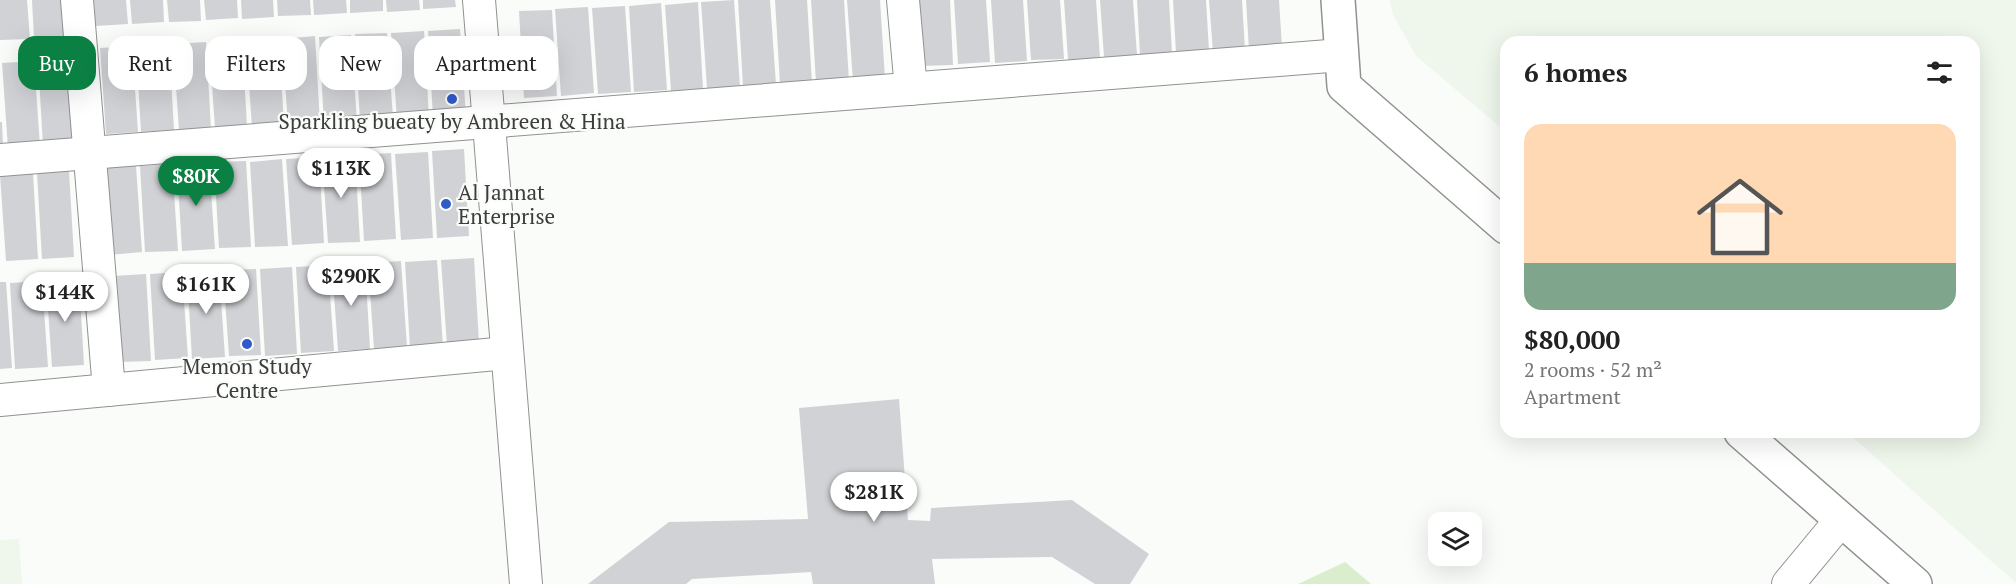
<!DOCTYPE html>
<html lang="en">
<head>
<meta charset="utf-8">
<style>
	:root { --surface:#fff; --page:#f2f2f2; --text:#222; --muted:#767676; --accent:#0b8043 }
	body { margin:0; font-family:"PT Serif",serif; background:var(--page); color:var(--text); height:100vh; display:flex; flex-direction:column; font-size:22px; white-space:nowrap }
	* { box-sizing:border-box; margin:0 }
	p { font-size:20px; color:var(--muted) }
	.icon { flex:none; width:33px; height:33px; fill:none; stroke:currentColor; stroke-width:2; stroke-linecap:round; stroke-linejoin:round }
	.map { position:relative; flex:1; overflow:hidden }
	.panel { position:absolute; left:1500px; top:36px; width:480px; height:402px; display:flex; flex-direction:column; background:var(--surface); border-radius:18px; box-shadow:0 6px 24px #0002 }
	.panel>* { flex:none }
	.guide { position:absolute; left:18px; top:36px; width:570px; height:54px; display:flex; gap:12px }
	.buttons { position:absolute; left:1428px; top:512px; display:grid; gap:12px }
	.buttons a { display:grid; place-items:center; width:54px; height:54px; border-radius:12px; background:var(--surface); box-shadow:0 6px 24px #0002; font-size:30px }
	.price { position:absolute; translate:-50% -51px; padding:0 14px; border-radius:21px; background:#fff; color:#222; font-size:20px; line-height:39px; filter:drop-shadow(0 2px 3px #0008) }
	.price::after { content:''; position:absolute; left:50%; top:36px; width:18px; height:14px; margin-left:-9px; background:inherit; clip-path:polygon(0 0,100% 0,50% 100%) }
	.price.on { background:var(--accent); color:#fff }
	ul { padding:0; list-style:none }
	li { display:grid; align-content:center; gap:12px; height:318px; padding:0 24px }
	li span { display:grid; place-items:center; height:186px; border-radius:18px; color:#555 }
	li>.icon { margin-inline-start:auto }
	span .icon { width:108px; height:108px; fill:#fffc; stroke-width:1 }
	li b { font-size:26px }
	h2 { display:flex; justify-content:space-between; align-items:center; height:72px; padding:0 24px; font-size:26px }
	.chip { padding:0 21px; border-radius:18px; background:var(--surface); box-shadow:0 6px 24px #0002; font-size:21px; line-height:54px }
	.chip.on { background:var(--accent); color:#fff }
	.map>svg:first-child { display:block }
</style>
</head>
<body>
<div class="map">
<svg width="2016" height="584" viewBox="0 0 2016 584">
	<rect width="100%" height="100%" fill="#fafcf9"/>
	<g fill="#eff6eb">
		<polygon points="1390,0 2016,0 2016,583 1847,432 1974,432 1974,42 1506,42 1506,132 1416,56 1393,15"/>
		<polygon points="19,539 22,584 0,584 0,540"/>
	</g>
	<polygon fill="#daeece" points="1345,562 1371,584 1298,584"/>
	<g fill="#d0d2d5">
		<polygon points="0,0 27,0 30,39 0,40"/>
		<polygon points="32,0 64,0 67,36 34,38"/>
		<polygon points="94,0 126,0 128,24 95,26"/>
		<polygon points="130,0 163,0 164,22 132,24"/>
		<polygon points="167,0 200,0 201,21 169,22"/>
		<polygon points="204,0 237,0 238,18 206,20"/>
		<polygon points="241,0 273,0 274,17 242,19"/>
		<polygon points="277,0 310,0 311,15 278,16"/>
		<polygon points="313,0 346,0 347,13 314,15"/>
		<polygon points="350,0 383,0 383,11 350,13"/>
		<polygon points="386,0 419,0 420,10 387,12"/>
		<polygon points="423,0 455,0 456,7 423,9"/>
		<polygon points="734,0 740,87 707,88 701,2"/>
		<polygon points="738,0 770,0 776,85 743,86"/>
		<polygon points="775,0 807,0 812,82 780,84"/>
		<polygon points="811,0 844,0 849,81 816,83"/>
		<polygon points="847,0 880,0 885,79 853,81"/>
		<polygon points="917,0 950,0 953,65 921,66"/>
		<polygon points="954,0 986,0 990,62 958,64"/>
		<polygon points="991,0 1023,0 1027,61 995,63"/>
		<polygon points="1027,0 1060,0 1064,59 1031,60"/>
		<polygon points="1064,0 1096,0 1100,58 1068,60"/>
		<polygon points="1100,0 1133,0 1137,55 1104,57"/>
		<polygon points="1137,0 1169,0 1172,53 1140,55"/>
		<polygon points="1173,0 1206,0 1209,51 1176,53"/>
		<polygon points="1209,0 1242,0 1245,50 1213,52"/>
		<polygon points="1246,0 1279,0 1282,47 1249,50"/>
		<polygon points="698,2 703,89 671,91 665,5"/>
		<polygon points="661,3 667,90 634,92 629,6"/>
		<polygon points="625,6 631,92 598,94 592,8"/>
		<polygon points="588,7 594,93 561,96 555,9"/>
		<polygon points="552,10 557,96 524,98 519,11"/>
		<polygon points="460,29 466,116 433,117 428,31"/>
		<polygon points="424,31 429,117 397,120 391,33"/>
		<polygon points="387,33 393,118 360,121 355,34"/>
		<polygon points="351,35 357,121 324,123 319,37"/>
		<polygon points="315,36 320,123 288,125 282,39"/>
		<polygon points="279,39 284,125 252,127 246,41"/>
		<polygon points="242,40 247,126 215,128 209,42"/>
		<polygon points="206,42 211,129 179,130 173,44"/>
		<polygon points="169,44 174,130 141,132 136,46"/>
		<polygon points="132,46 138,132 106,134 100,48"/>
		<polygon points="71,58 76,144 43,146 38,60"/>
		<polygon points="34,61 40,146 8,148 2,63"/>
		<polygon points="0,122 2,122 3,147 0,148"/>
		<polygon points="464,149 469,236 437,238 432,151"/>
		<polygon points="428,152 433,238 401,240 395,154"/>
		<polygon points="391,153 396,239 364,241 359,155"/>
		<polygon points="355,155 360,242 328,243 322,157"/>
		<polygon points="319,157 324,243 292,245 286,159"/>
		<polygon points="282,159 288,246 255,247 250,162"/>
		<polygon points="246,161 251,247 219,248 214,162"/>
		<polygon points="209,162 215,249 182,251 177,165"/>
		<polygon points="172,164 178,251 145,252 140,166"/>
		<polygon points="136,166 142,252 109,255 103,168"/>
		<polygon points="69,171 74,257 42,259 37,173"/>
		<polygon points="33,173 38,259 6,261 0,175"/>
		<polygon points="474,258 479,343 447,346 441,260"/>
		<polygon points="437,260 443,346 410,348 405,262"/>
		<polygon points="401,261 407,347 374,349 368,263"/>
		<polygon points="365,263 370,349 338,351 332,265"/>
		<polygon points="328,265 334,351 301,353 296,267"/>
		<polygon points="292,267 297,354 265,356 260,269"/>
		<polygon points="256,269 261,355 229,356 223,270"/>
		<polygon points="219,271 225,357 192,359 187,272"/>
		<polygon points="182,272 188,358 155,360 150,274"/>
		<polygon points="146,274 151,361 119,362 113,276"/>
		<polygon points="79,279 84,365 52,367 46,280"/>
		<polygon points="42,281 48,367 15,369 10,283"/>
		<polygon points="0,282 6,282 12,368 0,369"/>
		<polygon points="899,399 908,520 930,521 931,508 1072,500 1149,554 1130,584 1095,584 1052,557 932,559 935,584 813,584 811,572 692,579 686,584 588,584 669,522 808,519 799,408"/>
	</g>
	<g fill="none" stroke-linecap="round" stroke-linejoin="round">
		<defs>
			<g id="minor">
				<polyline points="77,0 109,390"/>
				<polyline points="479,0 526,584"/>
				<polyline points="903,0 911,89"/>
				<polyline points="0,160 1342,55"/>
				<polyline points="0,400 507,353"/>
				<polyline points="1788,584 1841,520"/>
			</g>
			<g id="tertiary">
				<polyline points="1338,0 1344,86 1506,227"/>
				<polyline points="1741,432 1915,584"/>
			</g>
		</defs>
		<use href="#minor" stroke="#90928f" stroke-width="34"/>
		<use href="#tertiary" stroke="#90928f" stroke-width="36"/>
		<use href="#minor" stroke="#fff" stroke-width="32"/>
		<use href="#tertiary" stroke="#fff" stroke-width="33"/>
	</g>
	<g fill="#315ac9" stroke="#fafcf9" stroke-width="2">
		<circle cx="452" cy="99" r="6"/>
		<circle cx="446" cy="204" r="6"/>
		<circle cx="247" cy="344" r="6"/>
	</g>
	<g text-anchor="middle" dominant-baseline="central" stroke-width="4.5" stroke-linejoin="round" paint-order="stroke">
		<g font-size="21" fill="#3c3d3b" stroke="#fafcf9">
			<text x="452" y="121">Sparkling bueaty by Ambreen &amp; Hina</text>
			<text x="458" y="192" text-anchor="start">Al Jannat<tspan x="458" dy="24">Enterprise</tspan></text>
			<text x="247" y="366">Memon Study<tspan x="247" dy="24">Centre</tspan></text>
		</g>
	</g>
</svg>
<div class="buttons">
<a><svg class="icon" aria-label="layers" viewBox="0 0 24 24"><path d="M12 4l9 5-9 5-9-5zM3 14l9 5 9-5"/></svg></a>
</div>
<b class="price" style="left:341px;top:199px">$113K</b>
<b class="price on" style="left:196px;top:207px">$80K</b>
<b class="price" style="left:351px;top:307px">$290K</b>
<b class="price" style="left:206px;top:315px">$161K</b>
<b class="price" style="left:65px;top:323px">$144K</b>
<b class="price" style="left:874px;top:523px">$281K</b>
<div class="guide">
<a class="chip on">Buy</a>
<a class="chip">Rent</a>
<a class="chip">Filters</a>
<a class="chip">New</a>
<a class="chip">Apartment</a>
</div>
<section class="panel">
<h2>6 homes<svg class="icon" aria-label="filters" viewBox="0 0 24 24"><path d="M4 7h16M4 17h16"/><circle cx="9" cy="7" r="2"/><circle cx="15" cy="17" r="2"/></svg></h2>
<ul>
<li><span style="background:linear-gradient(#ffd9b3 75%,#7fa58c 0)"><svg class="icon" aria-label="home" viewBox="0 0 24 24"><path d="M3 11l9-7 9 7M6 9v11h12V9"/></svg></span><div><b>$80,000</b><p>2 rooms · 52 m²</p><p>Apartment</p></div></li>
</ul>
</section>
</div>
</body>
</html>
